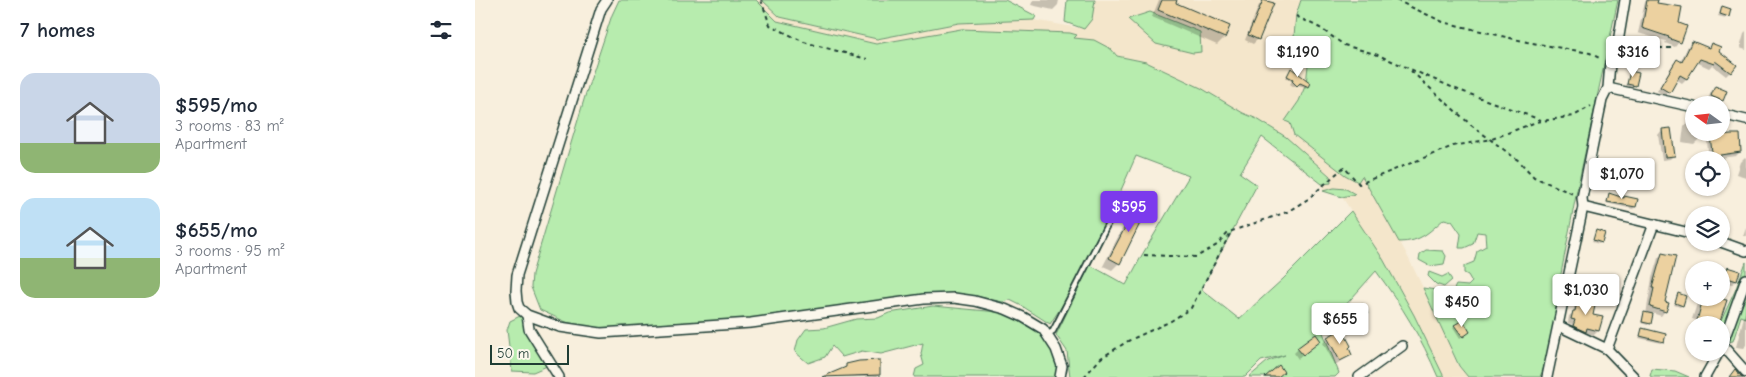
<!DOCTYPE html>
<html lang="en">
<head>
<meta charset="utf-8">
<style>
	:root { --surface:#fff; --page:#f6f6f7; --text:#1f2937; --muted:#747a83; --accent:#7c3aed }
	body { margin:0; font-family:"Comic Neue",sans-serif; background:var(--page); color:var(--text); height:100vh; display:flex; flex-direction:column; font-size:19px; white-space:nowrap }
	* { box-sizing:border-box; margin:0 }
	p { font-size:16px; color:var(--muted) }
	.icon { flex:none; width:28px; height:28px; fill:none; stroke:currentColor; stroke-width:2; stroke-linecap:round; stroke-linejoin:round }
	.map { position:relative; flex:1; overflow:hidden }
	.side { display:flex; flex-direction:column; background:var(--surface); width:475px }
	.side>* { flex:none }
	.needle { width:32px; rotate:285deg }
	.fabs { position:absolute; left:1210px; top:96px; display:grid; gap:10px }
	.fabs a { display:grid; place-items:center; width:45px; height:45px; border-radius:50%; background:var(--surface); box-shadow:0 1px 4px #0004; font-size:25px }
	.scale { position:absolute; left:15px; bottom:12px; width:79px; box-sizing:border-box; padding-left:5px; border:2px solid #1f3d34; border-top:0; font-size:14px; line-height:18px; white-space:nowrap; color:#1f3d34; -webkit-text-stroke:4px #fbf7ec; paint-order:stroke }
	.price { position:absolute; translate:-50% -42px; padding:0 11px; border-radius:5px; background:#fff; color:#222; font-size:16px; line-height:32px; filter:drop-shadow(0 1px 2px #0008) }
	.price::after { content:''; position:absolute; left:50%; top:30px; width:15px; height:11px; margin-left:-8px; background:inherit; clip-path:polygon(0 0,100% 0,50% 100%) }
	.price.active { background:var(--accent); color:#fff }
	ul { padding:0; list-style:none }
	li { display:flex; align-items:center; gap:15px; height:125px; padding:0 20px }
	li span { display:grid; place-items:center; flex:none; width:140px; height:100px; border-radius:15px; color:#555 }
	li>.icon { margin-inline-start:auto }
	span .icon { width:60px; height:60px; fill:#fffc; stroke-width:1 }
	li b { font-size:21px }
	h2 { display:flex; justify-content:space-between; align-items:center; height:60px; padding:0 20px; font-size:21px }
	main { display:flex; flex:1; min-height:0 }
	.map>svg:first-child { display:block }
</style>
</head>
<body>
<main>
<section class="side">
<h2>7 homes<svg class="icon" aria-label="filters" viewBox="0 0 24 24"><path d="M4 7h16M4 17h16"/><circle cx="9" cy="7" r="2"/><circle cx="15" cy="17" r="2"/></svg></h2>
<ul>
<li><span style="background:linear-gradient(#c9d6e8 70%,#8fb573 0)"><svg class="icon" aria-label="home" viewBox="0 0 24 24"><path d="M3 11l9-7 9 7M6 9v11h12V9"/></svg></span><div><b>$595/mo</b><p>3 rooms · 83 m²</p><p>Apartment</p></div></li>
<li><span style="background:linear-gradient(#bfe0f5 60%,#8fb573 0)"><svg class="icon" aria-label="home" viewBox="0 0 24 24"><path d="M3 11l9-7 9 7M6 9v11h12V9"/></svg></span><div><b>$655/mo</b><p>3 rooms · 95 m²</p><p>Apartment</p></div></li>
</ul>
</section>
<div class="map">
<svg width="1271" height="377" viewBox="0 0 1271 377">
	<rect width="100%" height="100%" fill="#f8efdd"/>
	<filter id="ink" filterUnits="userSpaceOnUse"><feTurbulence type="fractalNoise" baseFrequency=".02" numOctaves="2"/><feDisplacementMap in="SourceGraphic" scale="10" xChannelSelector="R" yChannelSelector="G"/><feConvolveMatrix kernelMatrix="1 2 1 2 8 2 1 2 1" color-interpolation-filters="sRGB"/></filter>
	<g filter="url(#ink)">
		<polygon fill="#f4e6cb" points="281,0 287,0 305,17 402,39 484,23 559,20 609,29 615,0 826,0 821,15 819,36 834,56 831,84 824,101 811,121 815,123 819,135 839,149 887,176 930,251 961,314 983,366 993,377 969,377 939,315 908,259 867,197 879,193 871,189 859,188 848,191 847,184 856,183 855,176 811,137 782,119 768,113 726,88 671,62 642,56 636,49 598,38 595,33 486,29 401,44 302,21"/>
		<g fill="#b7ecae" stroke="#6b9471">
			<path d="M 144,0 L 281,0 L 302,21 L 401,44 L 486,29 L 595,33 L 602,35 L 599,38 L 619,40 L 636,49 L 642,56 L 671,62 L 726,88 L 768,113 L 782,119 L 811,137 L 855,176 L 856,183 L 847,184 L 787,137 L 765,173 L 782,185 L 726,289 L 764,319 L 808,279 L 876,211 L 908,259 L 939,315 L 969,377 L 963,377 C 946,337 927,306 901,271 L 852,326 L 845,325 L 864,373 L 860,377 L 774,377 L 793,361 L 810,355 L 786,361 L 770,377 L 595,377 L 592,351 L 581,335 L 615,265 L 651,285 L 667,255 L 714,176 L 661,156 L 643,197 L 591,300 L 575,324 L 547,306 L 535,300 L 528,302 L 500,296 L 466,294 L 295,320 L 150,331 L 114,328 L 91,322 L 65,310 L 56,287 L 57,274 L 111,93 L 137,15 Z"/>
			<polygon points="287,0 530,0 561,16 559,20 484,23 402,39 305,17"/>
			<polygon points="592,0 620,0 617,19 609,29 590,22"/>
			<path d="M 826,0 L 1143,0 L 1101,195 L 1082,295 L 1080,319 L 1069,367 L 1065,377 L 993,377 L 984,366 L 948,288 L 967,291 L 978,291 L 981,285 L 993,286 L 997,282 L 993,275 L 989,273 L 989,266 L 999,262 L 1002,251 L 1011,246 L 1010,233 L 1002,232 L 998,244 L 989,248 L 984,248 L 986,234 L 977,221 L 969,219 C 954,232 946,242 924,242 L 887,176 L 883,182 L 870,175 L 819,135 L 815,123 L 810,121 L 824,101 L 831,84 L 834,56 L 819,36 L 821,15 Z"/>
			<polygon points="675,12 725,32 726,52 718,53 681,44 653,19"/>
			<polygon points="859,188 871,189 880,194 867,197 848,191"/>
			<polygon points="951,250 968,251 971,256 969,264 955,266 944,260 945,254"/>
			<polygon points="1271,262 1271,318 1266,316 1258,341 1246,343 1246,325 1244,325 1260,291"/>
			<polygon points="954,272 967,277 973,274 977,280 969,287 961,284 953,276"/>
			<polygon points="458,306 534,313 570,336 580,353 584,372 583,377 439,377 441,369 449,365 446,354 448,343 406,354 387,351 367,357 357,346 350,357 333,363 320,352 323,340 331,329 349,328 381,319 403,318 414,313"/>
			<polygon points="47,315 79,363 58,372 37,371 32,330 35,321"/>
			<polygon points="1177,369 1200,371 1214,377 1177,377 1175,376"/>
		</g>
		<g fill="#0003">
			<polygon points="558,0 584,0 583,5 578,10 556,5"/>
			<polygon points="684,0 701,0 699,4 754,27 749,38 742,45 677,17"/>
			<polygon points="789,0 798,4 783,39 778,44 770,40 784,5"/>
			<polygon points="1172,0 1182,0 1180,4 1203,24 1204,42 1200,47 1190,43 1191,41 1163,33 1170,2"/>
			<polygon points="1247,8 1253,16 1251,18 1243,16"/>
			<polygon points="1271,32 1271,50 1265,48 1269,34"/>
			<polygon points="1217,42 1232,49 1236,45 1243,52 1255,72 1251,76 1237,65 1234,68 1221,62 1211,79 1207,83 1201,79 1190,96 1182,91 1198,64 1202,60 1205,63 1213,46"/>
			<polygon points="816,70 835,84 831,89 822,84 819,87 815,84 817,81 811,78"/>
			<polygon points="1156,73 1160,85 1158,87 1151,86"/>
			<polygon points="1240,87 1247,100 1242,105 1232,101 1236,92"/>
			<polygon points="1213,121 1219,121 1219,132 1225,132 1224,139 1219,144 1207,142 1209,126"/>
			<polygon points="1187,130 1199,155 1195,159 1187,160 1183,135"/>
			<polygon points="1236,137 1265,152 1261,156 1245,158 1246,160 1234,160 1232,141"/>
			<polygon points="1270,157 1271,158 1271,177 1261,174 1265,162"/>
			<polygon points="1135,195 1160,207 1158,209 1131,203"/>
			<polygon points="665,202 644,263 637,270 628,266 657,210"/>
			<polygon points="1271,227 1271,236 1268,236"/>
			<polygon points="1122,232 1126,242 1124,244 1117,242"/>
			<polygon points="1187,254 1190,311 1186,316 1177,313 1173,325 1166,323 1168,315 1171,314 1177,278 1183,258"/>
			<polygon points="1252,268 1263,272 1261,281 1256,285 1246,282 1247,273"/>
			<polygon points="1204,295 1207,305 1205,307 1199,305"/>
			<polygon points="1224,298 1241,298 1235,324 1217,319"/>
			<polygon points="1104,299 1116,315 1126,318 1123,331 1119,335 1109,332 1106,335 1094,330 1097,324 1093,323 1094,316 1098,313 1100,303"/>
			<polygon points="1271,309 1271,345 1268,348 1261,347"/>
			<polygon points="891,313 872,327 867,319 872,314"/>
			<polygon points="980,326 991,334 985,338 978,327"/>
			<polygon points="1168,329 1188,341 1186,343 1164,338"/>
			<polygon points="853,338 876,355 860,365 848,343"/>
			<polygon points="844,341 823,359 819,353 823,349"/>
			<polygon points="372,365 404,375 402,377 350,377 367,370"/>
		</g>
		<g fill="#ecd1a0" stroke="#1f3d34">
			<polygon points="687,0 702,0 701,3 755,26 750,38 683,10"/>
			<polygon points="788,0 799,3 784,40 773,35"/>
			<polygon points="1172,0 1183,0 1182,3 1207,7 1204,23 1212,26 1206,43 1193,38 1194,37 1167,28"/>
			<polygon points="1247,6 1256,9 1254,17 1245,14"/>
			<polygon points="1217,41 1234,48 1236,43 1246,47 1244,51 1262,65 1256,73 1240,61 1239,64 1225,59 1212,79 1205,75 1195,93 1185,87 1202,59 1207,62"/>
			<polygon points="816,68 836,83 834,87 825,83 822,86 817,81 818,79 812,76"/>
			<polygon points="1155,71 1164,73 1161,86 1152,84"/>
			<polygon points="1240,86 1252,91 1248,101 1236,96"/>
			<polygon points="1196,128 1200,156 1190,157 1187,129"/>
			<polygon points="1256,134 1265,134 1266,152 1245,155 1248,160 1238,160 1235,136"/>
			<polygon points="1134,193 1149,198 1149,196 1163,199 1161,207 1132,202"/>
			<polygon points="664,201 674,205 645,264 634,258"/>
			<polygon points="1121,230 1130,233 1127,243 1118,240"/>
			<polygon points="1187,253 1201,256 1190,302 1194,303 1191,312 1175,307 1179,288 1177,288"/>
			<polygon points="1252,267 1265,271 1262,281 1249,277"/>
			<polygon points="1203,293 1211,296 1208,306 1200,303"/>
			<polygon points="1103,298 1121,301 1118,315 1128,317 1124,331 1112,328 1111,332 1098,326 1100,320 1096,319 1098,311 1100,311"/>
			<polygon points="1228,298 1241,298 1252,300 1244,325 1221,325"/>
			<polygon points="888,304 893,314 877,323 871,313"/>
			<polygon points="1169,312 1178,314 1176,324 1167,322"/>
			<polygon points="988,320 995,332 988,337 979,325"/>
			<polygon points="1167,328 1191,334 1189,342 1165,336"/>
			<polygon points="867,329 876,346 874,348 877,355 865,361 852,337"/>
			<polygon points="841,334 846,341 828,355 822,348"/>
			<polygon points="405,360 405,375 347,377 371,367 371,364 384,361"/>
			<polygon points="804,365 809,372 803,377 790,377"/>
			<polygon points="1260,369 1266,376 1268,377 1254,377"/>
		</g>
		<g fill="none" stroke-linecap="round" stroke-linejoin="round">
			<defs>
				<polyline id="lane" points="572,335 578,331 637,215"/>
				<g id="street">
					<polyline points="132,0 126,9 42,275 41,291 42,302 44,308 52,315 85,327 126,333 276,323 449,299 479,298 500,301 530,309 548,317 568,329 581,349 587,366 585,377"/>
					<polyline points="1133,88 1219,107"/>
					<polyline points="1246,114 1271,120"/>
					<polyline points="1108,207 1219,234"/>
					<polyline points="1246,242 1271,251"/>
					<polyline points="52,315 54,329 84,377"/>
					<polyline points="1084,326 1132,349 1159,377"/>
					<polyline points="1248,346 1271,372"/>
					<polyline points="1246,348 1271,279"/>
					<polyline points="1132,349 1179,224"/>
					<polyline points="884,377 927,346"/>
					<polyline points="1072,377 1108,207 1107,198 1127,100 1133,88 1135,63 1142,48 1150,0"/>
					<polyline points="1230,377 1244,352"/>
				</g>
			</defs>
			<use href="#lane" stroke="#1f3d34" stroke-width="8"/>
			<use href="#street" stroke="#1f3d34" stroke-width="12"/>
			<g stroke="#1f3d34" stroke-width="2" stroke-dasharray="4 4" stroke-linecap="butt">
				<polyline points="286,0 295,25 329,42 392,59"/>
				<polyline points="921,0 968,22 1052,42 1115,53 1126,59"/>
				<polyline points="821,16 845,28 869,45 903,55 981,89 1066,120"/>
				<polyline points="1152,48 1200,48"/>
				<polyline points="936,71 996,125 1044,161 1059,177 1098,194"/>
				<polyline points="669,255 721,257 742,245 754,232 812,212 833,199 869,167 884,184 978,146 1017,139 1061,122 1099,116 1116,106"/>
				<polyline points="609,377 626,358 653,341 696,321 716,308 756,232"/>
			</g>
			<use href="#lane" stroke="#fbf7ec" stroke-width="4.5"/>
			<use href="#street" stroke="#fbf7ec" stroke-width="9"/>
		</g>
	</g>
</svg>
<div class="fabs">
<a><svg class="needle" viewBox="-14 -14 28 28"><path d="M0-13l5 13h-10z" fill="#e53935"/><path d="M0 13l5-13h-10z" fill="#747a83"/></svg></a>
<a><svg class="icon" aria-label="locate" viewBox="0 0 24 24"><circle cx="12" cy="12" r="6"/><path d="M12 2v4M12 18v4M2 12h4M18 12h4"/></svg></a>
<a><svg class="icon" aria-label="layers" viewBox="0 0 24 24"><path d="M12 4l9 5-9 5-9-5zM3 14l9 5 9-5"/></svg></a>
<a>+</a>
<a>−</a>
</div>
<div class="scale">50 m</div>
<b class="price" style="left:823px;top:78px">$1,190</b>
<b class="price" style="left:1158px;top:78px">$316</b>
<b class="price" style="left:1147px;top:200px">$1,070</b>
<b class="price active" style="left:654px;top:233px">$595</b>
<b class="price" style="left:1111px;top:316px">$1,030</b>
<b class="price" style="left:987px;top:328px">$450</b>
<b class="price" style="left:865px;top:345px">$655</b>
</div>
</main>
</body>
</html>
